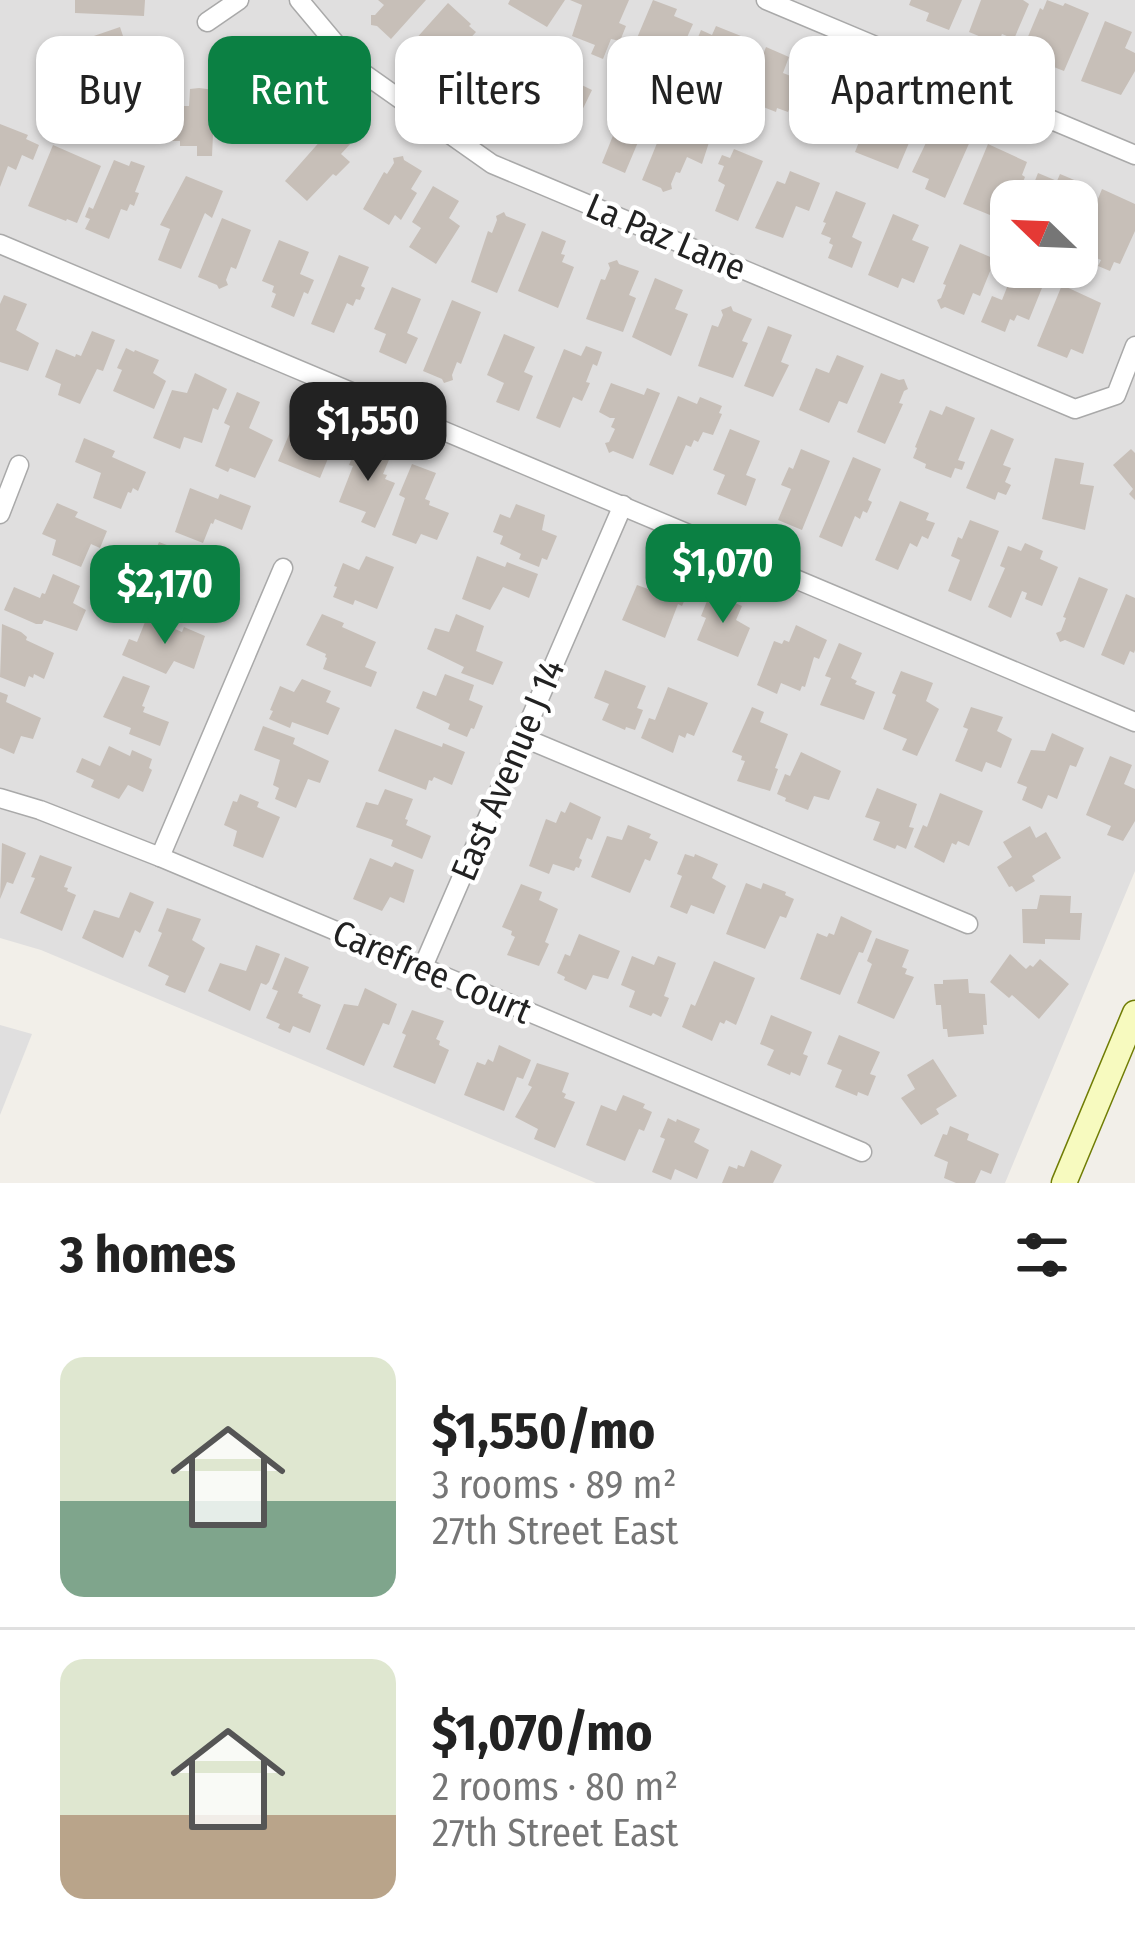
<!DOCTYPE html>
<html lang="en">
<head>
<meta charset="utf-8">
<style>
	:root { --surface:#fff; --page:#f6f6f6; --text:#222; --muted:#767676; --line:#e0e0e0; --accent:#0b8043 }
	body { margin:0; font-family:"Fira Sans Condensed",sans-serif; background:var(--page); color:var(--text); height:100vh; display:flex; flex-direction:column; font-size:45px; white-space:nowrap }
	* { box-sizing:border-box; margin:0 }
	p { font-size:39px; color:var(--muted) }
	.icon { flex:none; width:66px; height:66px; fill:none; stroke:currentColor; stroke-width:2; stroke-linecap:round; stroke-linejoin:round }
	.map { position:relative; height:1183px; overflow:hidden }
	.panel { display:flex; flex-direction:column; background:var(--surface); flex:1 }
	.panel>* { flex:none }
	.hud { position:absolute; left:36px; top:36px; width:1065px; height:108px; display:flex; gap:24px }
	.needle { width:78px; rotate:293deg }
	.tools { position:absolute; left:990px; top:180px; display:grid; gap:24px }
	.tools a { display:grid; place-items:center; width:108px; height:108px; border-radius:24px; background:var(--surface); box-shadow:0 3px 9px #0004; font-size:60px }
	.price { position:absolute; translate:-50% -102px; padding:0 27px; border-radius:24px; background:var(--accent); color:#fff; font-size:39px; line-height:78px; filter:drop-shadow(0 3px 6px #0008) }
	.price::after { content:''; position:absolute; left:50%; top:72px; width:36px; height:27px; margin-left:-18px; background:inherit; clip-path:polygon(0 0,100% 0,50% 100%) }
	.price.active { background:#222; color:#fff }
	ul { padding:0; list-style:none }
	li { display:flex; align-items:center; gap:36px; height:300px; padding:0 60px }
	li+li { border-top:3px solid var(--line) }
	li span { display:grid; place-items:center; flex:none; width:336px; height:240px; border-radius:24px; color:#555 }
	li>.icon { margin-inline-start:auto }
	span .icon { width:144px; height:144px; fill:#fffc; stroke-width:1 }
	li b { font-size:51px }
	h2 { display:flex; justify-content:space-between; align-items:center; height:144px; padding:0 60px; font-size:51px }
	.pill { padding:0 42px; border-radius:24px; background:var(--surface); box-shadow:0 3px 9px #0004; font-size:42px; line-height:108px }
	.pill.active { background:var(--accent); color:#fff }
	.map>svg:first-child { display:block }
</style>
</head>
<body>
<div class="map">
<svg width="1135" height="1183" viewBox="0 0 1135 1183">
	<rect width="100%" height="100%" fill="#f2efe9"/>
	<g fill="#e0dfdf" fill-rule="evenodd">
		<path d="M 0,0 L 1135,0 L 1135,871 L 1005,1183 L 596,1183 L 41,950 L 0,938 ZM 1011,201 L 1077,201 L 1077,267 L 1011,267 Z"/>
		<polygon points="0,1025 32,1034 0,1115"/>
	</g>
	<g fill="#c7bfb8">
		<polygon points="75,0 145,0 144,16 75,13"/>
		<polygon points="378,0 426,0 391,39 377,26 371,25 371,15 375,15 384,5"/>
		<polygon points="510,0 565,0 547,27 508,4"/>
		<polygon points="570,0 629,0 619,23 626,26 620,41 611,39 603,59 591,54 595,45 572,36 582,5"/>
		<polygon points="653,0 677,9 674,16 693,24 671,73 629,57"/>
		<polygon points="911,0 962,0 949,30 926,21 929,13 909,5"/>
		<polygon points="981,0 1023,0 1029,4 1014,39 1002,34 998,44 969,32"/>
		<polygon points="1047,0 1063,6 1065,3 1089,13 1064,71 1041,62 1044,54 1024,46 1040,8 1043,10"/>
		<polygon points="448,3 471,24 469,26 476,32 465,44 460,40 449,52 443,47 424,68 405,51"/>
		<polygon points="1105,21 1132,32 1125,48 1135,53 1135,71 1121,95 1081,81"/>
		<polygon points="716,26 746,38 721,96 718,97 681,78 701,30 712,35"/>
		<polygon points="120,27 126,45 143,40 151,64 98,81 87,49 91,48 88,38"/>
		<polygon points="497,46 537,64 508,121 490,112 485,113 482,104 486,102 493,90 489,88 502,64 491,59"/>
		<polygon points="766,47 789,57 783,73 801,80 788,112 777,108 776,112 745,100"/>
		<polygon points="289,65 313,115 272,135 243,79 266,67 270,75"/>
		<polygon points="812,74 832,83 835,75 858,85 834,143 791,126"/>
		<polygon points="563,76 592,90 572,131 560,125 551,143 524,130 543,92 553,97"/>
		<polygon points="199,88 215,90 212,156 197,156 197,146 180,146 180,141 169,141 170,106 189,106 190,89"/>
		<polygon points="625,92 654,104 625,173 602,163 614,133 609,131 611,124 607,122 614,107 618,109"/>
		<polygon points="878,94 902,104 899,111 919,119 898,169 855,152"/>
		<polygon points="345,113 363,130 341,154 350,162 336,176 333,174 307,201 285,181"/>
		<polygon points="666,121 691,132 695,122 713,130 702,164 687,157 680,173 676,172 671,184 672,189 663,192 661,188 642,180"/>
		<polygon points="0,124 28,135 26,139 39,145 33,160 22,155 16,170 8,166 0,187"/>
		<polygon points="934,126 971,139 945,198 925,189 929,179 912,172"/>
		<polygon points="988,144 1027,162 1022,175 1025,177 1015,201 1011,201 1011,204 997,198 990,215 963,204"/>
		<polygon points="53,145 101,166 77,223 67,219 66,221 28,206"/>
		<polygon points="734,149 763,161 738,221 715,211 725,185 718,181 724,166 718,164 722,155 730,158"/>
		<polygon points="403,156 404,160 422,171 411,189 417,193 401,220 395,215 389,225 363,209 384,172 387,174 394,163 393,158"/>
		<polygon points="114,160 129,166 131,161 145,166 135,192 139,193 134,206 130,204 127,211 121,209 109,239 85,229 90,219 85,217 89,207 93,209"/>
		<polygon points="790,171 820,183 809,211 796,206 783,238 755,228 777,181 785,184"/>
		<polygon points="1038,173 1057,181 1060,174 1084,184 1077,201 1027,201"/>
		<polygon points="186,176 223,191 212,218 205,213 204,215 181,269 158,260 170,229 160,225"/>
		<polygon points="433,186 459,201 449,218 460,226 436,264 409,247 421,228 412,222"/>
		<polygon points="1102,189 1135,204 1135,231 1120,264 1114,262 1110,271 1098,266 1101,260 1077,250"/>
		<polygon points="836,191 866,203 852,237 862,242 852,268 828,258 833,245 829,243 831,238 821,234 826,223 823,222"/>
		<polygon points="504,212 506,216 526,224 497,293 471,282 488,231 492,233 497,220 496,216"/>
		<polygon points="893,214 919,225 912,240 929,247 914,283 902,278 898,288 868,275"/>
		<polygon points="222,218 251,230 236,269 231,267 226,280 228,285 219,289 217,285 198,277"/>
		<polygon points="542,231 566,241 561,254 565,255 562,262 574,267 558,308 518,291"/>
		<polygon points="279,240 309,252 300,274 314,280 308,294 304,292 294,317 271,307 276,294 272,292 274,286 262,281"/>
		<polygon points="960,244 995,259 980,296 973,293 964,315 945,307 941,309 937,300 941,298 946,285 943,284"/>
		<polygon points="339,255 369,267 361,286 365,288 360,300 356,299 353,306 347,303 334,333 311,324"/>
		<polygon points="617,260 619,264 639,271 629,295 636,298 623,332 586,319 601,279 605,280 610,268 608,263"/>
		<polygon points="1015,267 1031,267 1029,271 1046,278 1029,320 1017,315 1014,321 1010,319 1005,332 981,322 992,296 1002,300"/>
		<polygon points="655,278 683,290 675,309 688,314 671,356 632,337"/>
		<polygon points="1062,285 1101,303 1083,354 1071,349 1067,358 1037,346"/>
		<polygon points="392,287 421,299 407,333 418,338 406,364 379,352 386,334 374,329"/>
		<polygon points="4,295 27,304 16,330 39,343 28,371 0,362 0,304"/>
		<polygon points="452,300 481,312 461,364 457,362 452,375 453,380 444,383 442,379 423,371"/>
		<polygon points="731,306 733,311 752,319 742,341 748,343 733,378 698,366 712,325 718,327 723,315 721,310"/>
		<polygon points="768,326 792,335 781,362 789,365 773,397 744,386"/>
		<polygon points="92,331 115,340 103,371 97,369 80,404 58,395 61,384 45,377 56,349 75,357 76,354 81,356"/>
		<polygon points="504,334 535,347 524,372 533,376 519,411 496,402 504,383 487,375"/>
		<polygon points="586,346 602,352 597,366 593,364 586,382 590,383 582,401 573,397 560,428 536,418 564,349 581,356"/>
		<polygon points="126,348 134,352 135,350 159,360 153,373 166,381 154,409 113,391 122,370 117,368"/>
		<polygon points="837,355 864,366 847,404 839,401 829,423 799,410 816,368 829,373"/>
		<polygon points="195,373 227,389 218,410 213,408 202,443 184,437 180,449 153,438 172,390 187,393"/>
		<polygon points="881,373 899,380 904,379 908,389 904,391 899,403 903,404 885,444 857,432"/>
		<polygon points="611,383 644,395 647,388 660,393 633,459 613,451 609,453 605,443 609,442 615,429 611,427 615,418 610,418 599,412"/>
		<polygon points="237,392 260,402 249,428 273,440 255,478 230,468 228,472 215,466 230,426 224,423"/>
		<polygon points="678,396 697,404 700,397 722,406 719,413 722,414 713,435 703,432 698,442 694,440 691,447 686,445 673,475 649,465"/>
		<polygon points="946,406 975,418 958,460 965,462 962,470 955,468 951,478 925,468 926,464 913,458 917,448 915,447 930,410 942,415"/>
		<polygon points="311,422 334,431 333,435 342,439 334,458 329,456 320,478 278,461 290,432 305,437"/>
		<polygon points="730,429 760,441 746,475 756,479 746,506 717,494 725,475 713,470"/>
		<polygon points="991,429 1014,439 1003,465 1011,468 1005,482 1011,485 1006,495 998,492 995,500 966,488"/>
		<polygon points="84,438 115,451 112,457 146,472 138,491 133,488 131,493 128,492 121,509 93,498 101,473 75,462"/>
		<polygon points="358,443 391,455 383,474 387,475 385,479 395,483 375,528 361,522 366,512 339,502 353,466 349,465"/>
		<polygon points="801,449 830,461 802,530 778,520 791,489 781,485 789,467 793,469"/>
		<polygon points="1131,449 1135,453 1135,500 1129,494 1133,489 1113,465"/>
		<polygon points="853,457 881,469 868,500 872,502 867,513 863,511 860,519 855,516 842,547 819,537"/>
		<polygon points="1055,458 1084,463 1080,484 1094,486 1085,530 1042,519"/>
		<polygon points="412,464 436,473 425,499 430,501 429,505 449,513 437,540 421,534 416,544 392,535 405,498 399,495"/>
		<polygon points="190,488 218,499 220,494 251,506 242,530 215,519 213,524 211,523 203,543 175,532"/>
		<polygon points="900,501 929,513 926,520 935,523 928,539 922,536 917,547 910,543 898,570 875,560"/>
		<polygon points="57,503 78,512 75,517 107,531 100,548 91,544 81,567 52,555 56,540 42,534"/>
		<polygon points="516,504 545,515 542,530 557,536 547,560 542,558 539,567 519,559 521,554 500,544 503,536 493,532 500,514 510,518"/>
		<polygon points="970,520 999,531 971,601 948,591 960,560 951,556 958,537 962,539"/>
		<polygon points="159,542 206,560 203,567 206,568 204,574 222,581 206,613 187,605 189,600 154,585 160,570 149,565"/>
		<polygon points="1025,543 1043,551 1040,559 1058,567 1042,606 1025,599 1027,593 1022,591 1011,618 988,607 1005,568 1000,566 1008,546 1021,551"/>
		<polygon points="366,556 394,567 377,609 355,600 353,605 333,597 337,587 334,586 343,563 359,570"/>
		<polygon points="477,556 505,567 507,562 538,574 529,598 503,587 490,610 462,599"/>
		<polygon points="662,568 692,583 682,606 678,604 665,638 622,620 637,585 648,589 649,585 654,587"/>
		<polygon points="53,574 80,586 73,603 86,610 77,631 44,620 42,624 36,624 4,610 14,587 40,598 42,593 45,594"/>
		<polygon points="1079,577 1108,589 1084,648 1065,640 1060,642 1056,633 1061,631 1066,618 1063,617"/>
		<polygon points="1126,594 1135,598 1135,650 1134,653 1130,651 1124,665 1101,655"/>
		<polygon points="709,596 718,600 719,596 742,606 736,620 750,628 738,657 697,640 706,618 701,616"/>
		<polygon points="322,614 344,623 342,627 376,642 365,667 377,672 371,687 323,669 327,658 325,657 326,654 306,645"/>
		<polygon points="456,614 484,626 476,651 503,662 493,685 461,673 464,667 427,649 435,628 449,632"/>
		<polygon points="147,617 182,632 184,627 205,636 194,669 174,661 166,674 122,655 129,639 137,642"/>
		<polygon points="2,624 21,632 27,637 26,640 54,653 44,679 34,674 33,678 29,676 25,687 0,677"/>
		<polygon points="796,625 827,640 819,659 814,657 805,687 802,686 800,691 781,683 777,694 757,685 774,641 782,644 784,640 789,642"/>
		<polygon points="839,643 862,653 851,678 857,681 855,684 875,692 864,720 820,705 831,678 825,676"/>
		<polygon points="605,670 646,686 637,708 643,710 635,730 626,727 625,730 602,720 609,704 594,698"/>
		<polygon points="901,671 933,683 926,701 939,709 917,756 902,750 907,739 883,729 896,695 892,693"/>
		<polygon points="445,674 474,685 469,700 483,706 474,729 471,728 467,737 448,729 450,724 416,708 423,691 436,696"/>
		<polygon points="123,676 150,686 142,706 145,707 143,712 169,722 160,746 129,734 131,728 103,717"/>
		<polygon points="302,679 331,691 326,702 340,708 328,735 292,722 290,728 269,719 273,711 270,710 280,686 294,692"/>
		<polygon points="668,687 708,703 694,736 687,733 685,738 679,735 673,753 641,738 649,718 655,720"/>
		<polygon points="0,692 8,695 6,702 41,718 33,739 21,736 14,754 0,748"/>
		<polygon points="752,707 764,712 760,722 788,734 775,768 778,769 770,791 737,781 745,761 741,760 742,756 732,752"/>
		<polygon points="971,707 1003,717 997,731 1012,739 1001,768 986,762 982,772 955,761 968,729 963,727"/>
		<polygon points="263,726 295,738 293,744 329,761 320,783 308,779 296,808 275,799 279,788 273,785 280,760 254,750"/>
		<polygon points="395,729 442,747 443,743 465,752 452,785 434,777 432,781 429,780 426,790 378,771"/>
		<polygon points="1052,733 1084,748 1076,767 1070,765 1057,799 1048,795 1042,809 1022,800 1027,787 1017,783 1031,750 1045,751"/>
		<polygon points="109,746 130,756 132,750 152,759 149,768 152,770 143,792 128,785 119,799 91,787 94,780 76,772 82,758 100,766"/>
		<polygon points="801,752 841,771 829,800 814,796 808,810 785,801 786,798 777,794 785,774 790,776"/>
		<polygon points="1110,756 1132,765 1124,784 1135,789 1135,821 1123,841 1107,835 1111,826 1086,815"/>
		<polygon points="877,788 917,804 909,827 914,828 906,849 897,845 895,849 873,840 880,822 865,817"/>
		<polygon points="385,789 413,799 405,819 408,820 406,825 431,836 422,859 391,846 393,840 356,827 366,802 378,805"/>
		<polygon points="940,793 983,811 969,846 958,841 956,845 952,843 944,863 914,847 923,825 927,827"/>
		<polygon points="240,794 259,802 257,807 280,817 263,858 233,846 237,831 224,825 233,801 237,802"/>
		<polygon points="570,802 601,817 592,840 587,838 579,858 582,860 579,868 576,867 574,871 553,864 549,874 529,866 546,819 556,823 561,811 565,813"/>
		<polygon points="628,825 651,834 649,838 658,842 650,861 645,859 630,893 591,877 607,836 622,840"/>
		<polygon points="1030,826 1036,838 1046,832 1061,858 1032,876 1035,881 1016,892 1012,886 1009,887 997,867 1012,857 1003,842"/>
		<polygon points="2,843 26,853 13,884 7,882 0,899"/>
		<polygon points="685,854 694,857 695,854 718,864 712,878 726,886 714,914 691,905 687,914 670,907 682,876 677,874"/>
		<polygon points="40,855 72,867 64,887 68,888 67,891 76,895 62,931 20,913 35,878 31,877"/>
		<polygon points="370,858 392,867 395,862 414,870 404,903 390,897 382,911 353,899"/>
		<polygon points="746,883 761,889 763,883 786,892 785,895 794,899 786,918 780,916 765,949 726,934"/>
		<polygon points="521,884 542,892 539,900 558,909 545,942 549,944 539,966 507,955 515,937 511,935 512,931 502,927"/>
		<polygon points="130,892 154,902 140,933 135,930 123,958 82,938 94,910 119,918"/>
		<polygon points="1040,895 1071,896 1070,913 1082,913 1080,940 1045,939 1045,944 1023,943 1022,909 1037,909"/>
		<polygon points="167,908 201,919 192,940 205,948 185,993 165,985 169,976 148,966 162,933 158,931"/>
		<polygon points="841,916 872,931 863,953 859,952 840,995 800,979 817,933 827,937 829,933 834,935"/>
		<polygon points="579,934 620,951 608,979 593,975 586,990 564,980 565,977 557,973 565,954 570,956"/>
		<polygon points="876,938 909,950 902,967 907,969 905,974 914,977 894,1019 857,1003 872,964 867,961"/>
		<polygon points="256,945 280,954 269,982 266,985 261,983 250,1011 208,991 220,963 246,971"/>
		<polygon points="1010,954 1026,969 1030,965 1033,967 1040,959 1069,984 1039,1019 1012,995 1009,998 990,982"/>
		<polygon points="632,956 654,965 658,956 676,963 664,996 669,998 661,1017 653,1013 651,1016 629,1007 635,991 621,985"/>
		<polygon points="285,957 309,967 298,993 303,995 302,997 321,1005 310,1033 293,1026 290,1033 278,1028 280,1024 266,1018 278,991 272,989"/>
		<polygon points="714,961 755,978 736,1025 726,1020 724,1024 720,1022 712,1041 682,1027 691,1004 695,1006"/>
		<polygon points="968,979 969,993 985,994 987,1025 983,1025 984,1034 948,1037 947,1029 943,1029 941,1005 936,1005 934,984 943,984 943,980"/>
		<polygon points="365,988 397,1004 389,1025 383,1023 364,1066 326,1049 344,1004 358,1006"/>
		<polygon points="412,1010 444,1021 436,1039 440,1041 439,1045 449,1050 435,1084 393,1067 406,1035 402,1033"/>
		<polygon points="771,1015 812,1032 803,1054 808,1056 800,1076 791,1072 790,1075 767,1065 774,1050 760,1044"/>
		<polygon points="839,1035 880,1052 870,1074 876,1076 868,1096 858,1092 857,1096 835,1087 842,1070 827,1064"/>
		<polygon points="499,1045 531,1060 523,1079 517,1077 504,1111 464,1095 477,1062 485,1065 488,1059 493,1062"/>
		<polygon points="933,1059 957,1096 936,1109 939,1114 921,1125 901,1098 915,1089 907,1075"/>
		<polygon points="537,1063 569,1073 562,1092 566,1094 564,1098 575,1102 555,1148 534,1139 538,1129 515,1117 532,1087 528,1085"/>
		<polygon points="623,1095 645,1104 643,1108 652,1112 644,1131 639,1129 625,1161 586,1145 601,1105 616,1111"/>
		<polygon points="668,1118 676,1122 677,1119 700,1129 694,1142 709,1150 697,1179 675,1169 671,1180 652,1172 665,1139 660,1137"/>
		<polygon points="950,1126 969,1134 967,1140 999,1154 991,1174 981,1170 975,1183 956,1183 944,1178 948,1162 934,1156 943,1134 947,1135"/>
		<polygon points="751,1150 782,1165 773,1183 722,1183 729,1166 737,1169 738,1165 744,1167"/>
	</g>
	<g fill="none" stroke-linecap="round" stroke-linejoin="round">
		<defs>
			<g id="street">
				<polyline points="299,0 356,68 492,164 1075,409 1116,395 1135,346"/>
				<polyline points="766,0 1135,155"/>
				<polyline points="207,22 239,0"/>
				<polyline points="0,244 1135,722"/>
				<polyline points="0,514 19,465"/>
				<polyline points="522,737 968,924"/>
				<polyline points="0,798 40,810 160,857 862,1152"/>
				<polyline points="160,857 283,568"/>
				<polyline points="422,969 623,505"/>
			</g>
			<polyline id="secondary" points="1064,1183 1135,1013"/>
		</defs>
		<use href="#street" stroke="#a9a9a9" stroke-width="21"/>
		<use href="#secondary" stroke="#707d05" stroke-width="27"/>
		<use href="#street" stroke="#fff" stroke-width="18"/>
		<use href="#secondary" stroke="#f7fabf" stroke-width="24"/>
	</g>
	<g text-anchor="middle" dominant-baseline="central" stroke-width="9" stroke-linejoin="round" paint-order="stroke">
		<g font-size="36" fill="#222" stroke="#fff">
			<text transform="translate(666 237) rotate(23)">La Paz Lane</text>
			<text transform="translate(508 770) rotate(-67)">East Avenue J 14</text>
			<text transform="translate(432 972) rotate(23)">Carefree Court</text>
		</g>
	</g>
</svg>
<div class="tools">
<a><svg class="needle" viewBox="-14 -14 28 28"><path d="M0-13l5 13h-10z" fill="#e53935"/><path d="M0 13l5-13h-10z" fill="#767676"/></svg></a>
</div>
<b class="price active" style="left:368px;top:484px">$1,550</b>
<b class="price" style="left:723px;top:626px">$1,070</b>
<b class="price" style="left:165px;top:647px">$2,170</b>
<div class="hud">
<a class="pill">Buy</a>
<a class="pill active">Rent</a>
<a class="pill">Filters</a>
<a class="pill">New</a>
<a class="pill">Apartment</a>
</div>
</div>
<section class="panel">
<h2>3 homes<svg class="icon" aria-label="filters" viewBox="0 0 24 24"><path d="M4 7h16M4 17h16"/><circle cx="9" cy="7" r="2"/><circle cx="15" cy="17" r="2"/></svg></h2>
<ul>
<li><span style="background:linear-gradient(#dfe7d0 60%,#7fa58c 0)"><svg class="icon" aria-label="home" viewBox="0 0 24 24"><path d="M3 11l9-7 9 7M6 9v11h12V9"/></svg></span><div><b>$1,550/mo</b><p>3 rooms · 89 m²</p><p>27th Street East</p></div></li>
<li><span style="background:linear-gradient(#dfe7d0 65%,#b9a48a 0)"><svg class="icon" aria-label="home" viewBox="0 0 24 24"><path d="M3 11l9-7 9 7M6 9v11h12V9"/></svg></span><div><b>$1,070/mo</b><p>2 rooms · 80 m²</p><p>27th Street East</p></div></li>
</ul>
</section>
</body>
</html>
